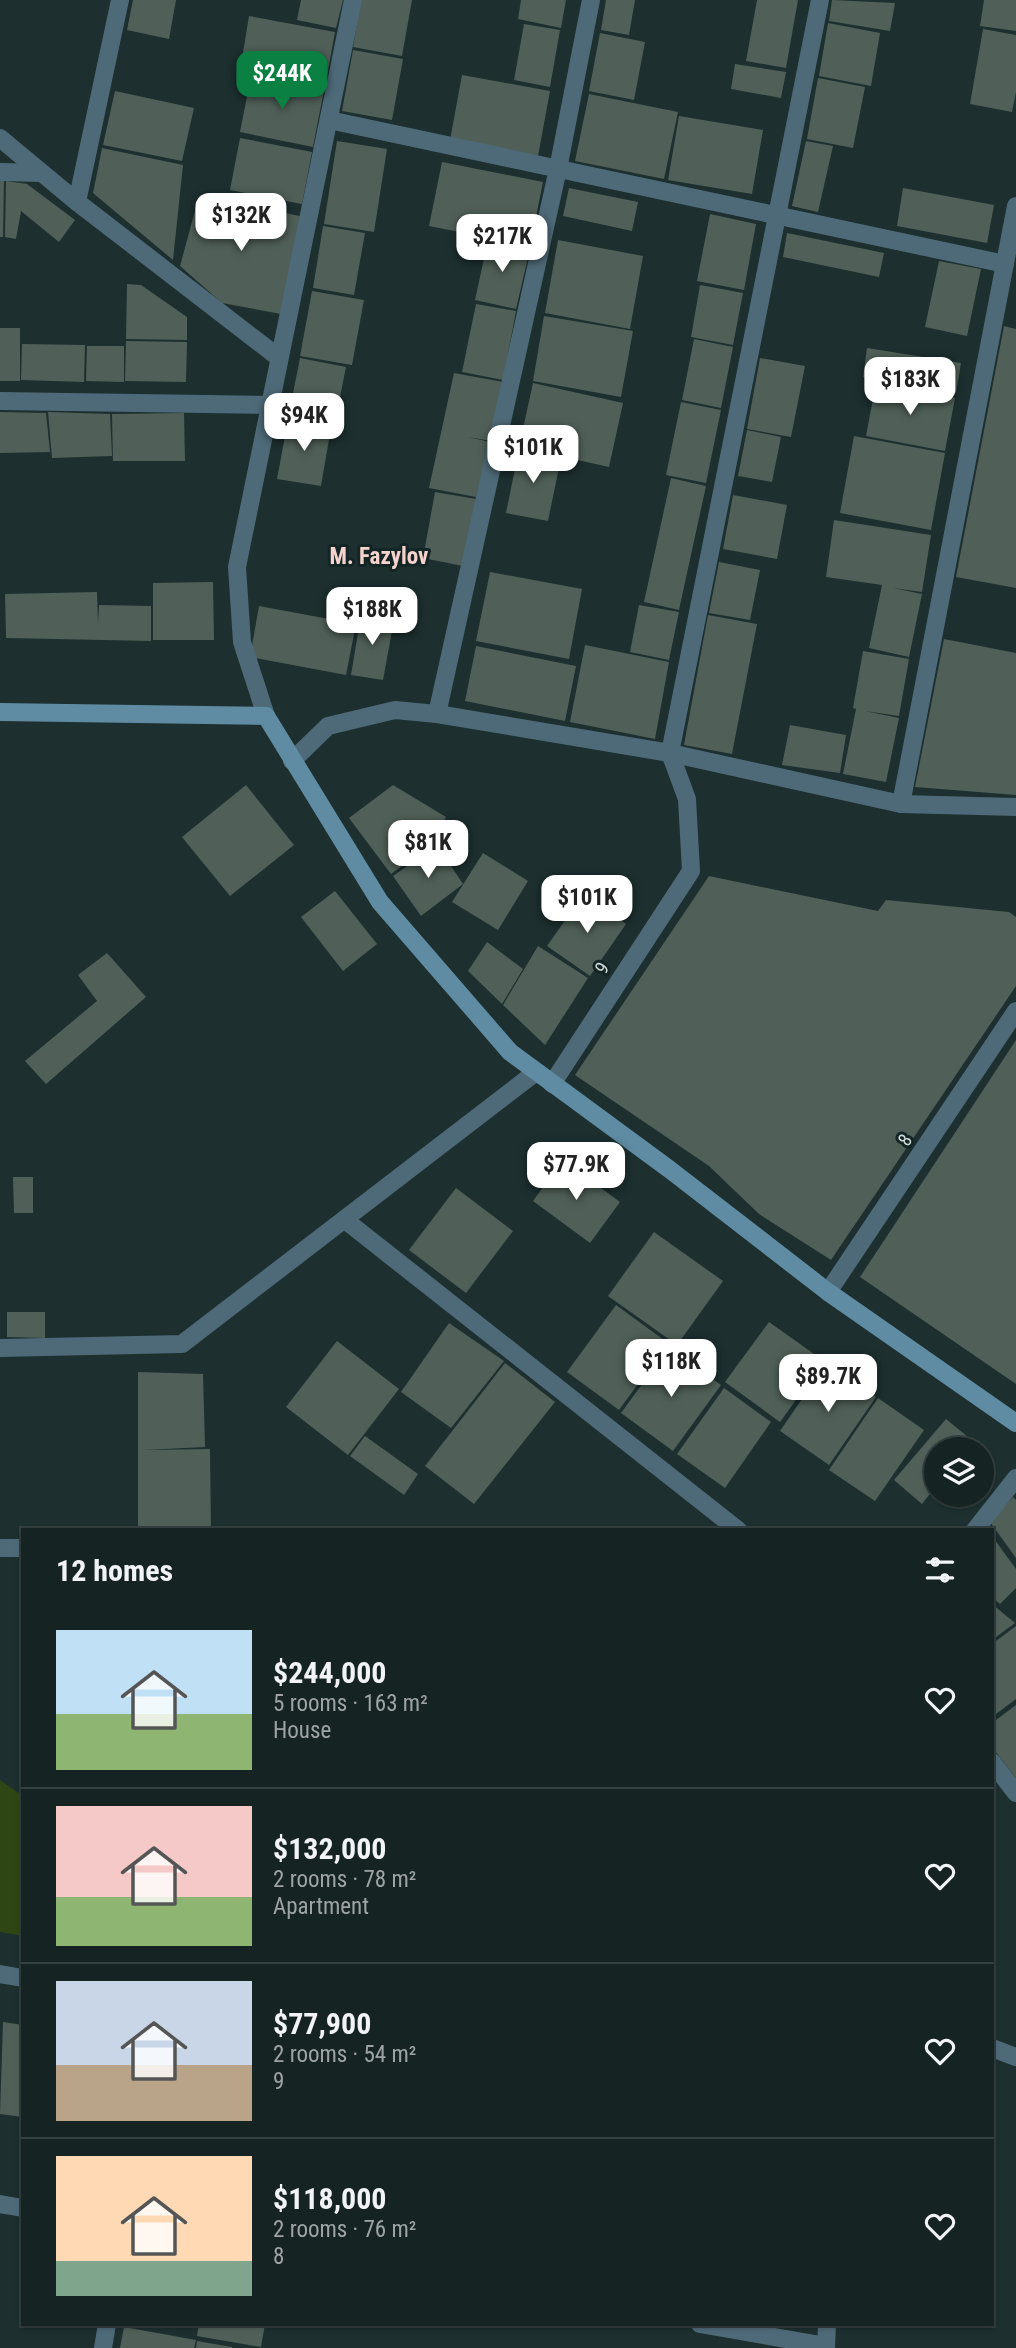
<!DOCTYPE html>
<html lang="en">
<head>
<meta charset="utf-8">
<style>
	:root { --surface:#162323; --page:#1f2b2b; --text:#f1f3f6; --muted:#9ea4a6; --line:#354041; --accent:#0b8043 }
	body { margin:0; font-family:"Roboto Condensed",sans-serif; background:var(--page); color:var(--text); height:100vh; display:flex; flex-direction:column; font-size:26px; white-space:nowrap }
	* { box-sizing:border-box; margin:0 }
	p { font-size:23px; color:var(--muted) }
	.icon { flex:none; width:38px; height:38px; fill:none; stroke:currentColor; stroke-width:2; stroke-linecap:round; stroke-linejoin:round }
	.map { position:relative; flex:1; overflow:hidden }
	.sheet { position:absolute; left:21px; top:1528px; width:973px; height:798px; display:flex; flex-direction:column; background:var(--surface); border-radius:0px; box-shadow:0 2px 5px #0004,0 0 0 2px var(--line) }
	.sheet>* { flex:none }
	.controls { position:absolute; left:924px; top:1437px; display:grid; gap:14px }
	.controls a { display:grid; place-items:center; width:70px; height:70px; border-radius:50%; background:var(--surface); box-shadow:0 2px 5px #0004,0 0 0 2px var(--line); font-size:35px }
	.price { position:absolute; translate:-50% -60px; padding:0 16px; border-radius:14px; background:#fff; color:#222; font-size:23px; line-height:46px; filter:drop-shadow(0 2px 4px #0008) }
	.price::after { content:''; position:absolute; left:50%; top:42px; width:21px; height:16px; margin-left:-10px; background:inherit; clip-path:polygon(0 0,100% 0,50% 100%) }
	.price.active { background:var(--accent); color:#fff }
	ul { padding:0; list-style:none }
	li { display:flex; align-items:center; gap:21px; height:175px; padding:0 35px }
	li+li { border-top:2px solid var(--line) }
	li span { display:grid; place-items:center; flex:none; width:196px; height:140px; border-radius:0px; color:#555 }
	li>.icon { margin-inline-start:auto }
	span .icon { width:84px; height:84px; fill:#fffc; stroke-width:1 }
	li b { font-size:30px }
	h2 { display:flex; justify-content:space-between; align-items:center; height:84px; padding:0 35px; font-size:30px }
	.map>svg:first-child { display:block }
</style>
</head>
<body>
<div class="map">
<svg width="1016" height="2348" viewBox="0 0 1016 2348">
	<rect width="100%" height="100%" fill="#1d2f2f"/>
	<polygon fill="#2e4614" points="0,1780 23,1796 23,1936 0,1932"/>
	<g fill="#506058">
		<polygon points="133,0 176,0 169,39 127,30"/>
		<polygon points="301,0 343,0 336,28 297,20"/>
		<polygon points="361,0 412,0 402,56 353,47"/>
		<polygon points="521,0 566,0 561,28 518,19"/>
		<polygon points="606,0 635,0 629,35 601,30"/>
		<polygon points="757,0 798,0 786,68 746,61"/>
		<polygon points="832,0 895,3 890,31 829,21"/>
		<polygon points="984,0 1016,0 1016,31 980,26"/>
		<polygon points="249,16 335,32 325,87 240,71"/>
		<polygon points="828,23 880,33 871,86 819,76"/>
		<polygon points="524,24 560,30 550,87 514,80"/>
		<polygon points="983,29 1016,35 1016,92 1012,112 970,104"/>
		<polygon points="600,33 645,42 634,100 589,91"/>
		<polygon points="353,50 403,59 392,120 342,111"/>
		<polygon points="735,64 786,72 781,98 731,89"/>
		<polygon points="462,75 550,91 538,156 450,140"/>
		<polygon points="251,76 324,90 313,147 240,132"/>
		<polygon points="818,78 865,87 853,148 807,139"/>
		<polygon points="115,91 194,108 182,161 103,145"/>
		<polygon points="589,94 678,112 664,179 575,161"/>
		<polygon points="679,116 763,130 752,194 668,180"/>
		<polygon points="240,138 312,152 302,204 230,190"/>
		<polygon points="337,141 387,149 374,232 324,224"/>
		<polygon points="806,141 833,146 818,212 792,206"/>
		<polygon points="102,148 183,165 173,260 93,193"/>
		<polygon points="442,162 543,182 530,246 429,226"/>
		<polygon points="0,180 4,180 3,237 0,237"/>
		<polygon points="6,181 27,184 75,220 59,242 21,211 16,239 5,237"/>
		<polygon points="569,188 638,202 632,231 563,216"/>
		<polygon points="903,188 994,205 987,243 897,226"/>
		<polygon points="199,196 300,216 281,314 222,303 180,266"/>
		<polygon points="710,214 756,224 744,290 697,281"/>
		<polygon points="323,226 365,233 354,295 313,288"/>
		<polygon points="787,233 884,253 879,277 783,257"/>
		<polygon points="488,240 530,249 516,309 475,300"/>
		<polygon points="558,240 643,256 630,329 545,313"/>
		<polygon points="939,261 981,269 967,336 925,327"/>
		<polygon points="127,284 141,285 187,317 187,340 126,339"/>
		<polygon points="700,285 743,293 733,345 691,337"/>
		<polygon points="312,291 364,300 352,365 300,356"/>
		<polygon points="476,304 516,311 503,380 462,372"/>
		<polygon points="544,316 633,331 621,397 533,381"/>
		<polygon points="1004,326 1016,329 1016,588 956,577"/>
		<rect x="0" y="328" width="20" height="53"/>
		<polygon points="694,339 733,347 721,408 682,400"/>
		<polygon points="126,341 187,342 186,382 125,381"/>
		<polygon points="22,344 85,345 84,382 21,380"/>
		<polygon points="87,346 124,346 124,382 86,381"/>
		<polygon points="867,348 961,363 956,393 863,377"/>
		<polygon points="300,358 346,367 334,427 288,418"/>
		<polygon points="760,358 805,366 791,437 747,429"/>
		<polygon points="454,373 503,382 491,441 468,437 490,442 476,497 429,488"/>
		<polygon points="533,383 623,403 609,467 519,447"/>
		<polygon points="876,383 955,398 945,451 866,436"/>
		<polygon points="681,402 721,410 706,483 666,475"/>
		<polygon points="0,412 46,413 50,452 0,453"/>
		<polygon points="48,412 110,414 112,456 52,458"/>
		<polygon points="184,413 185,461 113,461 112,414"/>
		<polygon points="288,420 331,428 321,486 277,479"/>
		<polygon points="747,430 781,437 772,482 738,476"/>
		<polygon points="854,436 945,453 931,530 840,513"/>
		<polygon points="519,449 561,458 548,521 506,513"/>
		<polygon points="671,478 706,486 679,610 644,602"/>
		<polygon points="435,492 476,499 463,566 423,558"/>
		<polygon points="733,495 787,505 777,559 723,549"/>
		<polygon points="834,520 931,535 922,592 893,588 922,594 909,657 869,648 882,585 826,577"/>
		<polygon points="719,562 760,570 750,620 709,613"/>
		<polygon points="490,572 582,589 569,659 476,641"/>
		<polygon points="213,582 214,640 153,640 153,583"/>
		<polygon points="97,592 98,624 99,605 151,606 151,641 6,638 5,594"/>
		<polygon points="639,605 679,612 669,660 630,652"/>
		<polygon points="259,606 356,624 346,675 250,657"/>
		<polygon points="361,615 394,620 383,680 351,675"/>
		<polygon points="708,615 757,624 732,754 684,745"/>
		<polygon points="944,639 1016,653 1016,795 915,787"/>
		<polygon points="585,645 669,662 655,739 570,722"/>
		<polygon points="476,646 576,666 565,721 465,701"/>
		<polygon points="863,651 909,659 899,716 865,711 899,718 886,782 843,774 856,709 853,708"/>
		<polygon points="790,725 846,735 840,773 782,765"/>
		<polygon points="246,785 294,845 230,896 182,837"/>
		<polygon points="393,785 446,817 434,843 391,874 349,818"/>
		<polygon points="437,845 463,884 421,916 393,876"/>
		<polygon points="483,853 528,881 498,930 452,902"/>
		<polygon points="709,876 878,911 886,900 1009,912 1016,917 1016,986 831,1260 759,1214 709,1166 575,1075"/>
		<polygon points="335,891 377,944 343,971 301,917"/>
		<polygon points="583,895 626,924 590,976 547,946"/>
		<polygon points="487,942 523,969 502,1004 468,971"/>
		<polygon points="538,946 588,978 545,1045 503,1005"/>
		<polygon points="107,953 146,997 46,1084 25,1061 97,1001 78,975"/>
		<polygon points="1016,1040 1016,1384 860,1277"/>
		<polygon points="563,1160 620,1202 590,1243 533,1201"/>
		<polygon points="13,1177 33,1177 33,1213 14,1213"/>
		<polygon points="456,1188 513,1231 466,1293 409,1250"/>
		<polygon points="654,1232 723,1281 677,1345 608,1296"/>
		<polygon points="616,1305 668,1343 619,1410 567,1372"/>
		<polygon points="7,1312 45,1312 45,1338 7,1337"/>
		<polygon points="769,1322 824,1361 780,1422 725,1382"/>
		<polygon points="449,1323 504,1361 451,1428 401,1392"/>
		<polygon points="337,1341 399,1389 348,1455 286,1407"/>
		<polygon points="669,1347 721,1385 673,1451 621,1413"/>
		<polygon points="505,1363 555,1402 474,1504 425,1466"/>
		<polygon points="827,1363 876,1397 829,1465 780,1431"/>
		<polygon points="138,1372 203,1374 205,1447 143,1450 210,1449 211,1530 138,1530"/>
		<polygon points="724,1388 771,1422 725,1488 677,1454"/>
		<polygon points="878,1398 924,1430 875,1501 829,1470"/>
		<polygon points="946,1419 974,1442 968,1449 936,1449 936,1486 922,1504 894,1480"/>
		<polygon points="365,1436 418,1474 404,1495 350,1456"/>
		<polygon points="1013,1497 1016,1500 1016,1558 990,1522"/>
		<polygon points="992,1536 1016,1569 1016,1588 1000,1604 992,1597"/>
		<polygon points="992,1604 1015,1623 992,1640"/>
		<polygon points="1016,1626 1016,1699 992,1717 992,1644"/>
		<polygon points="1016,1705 1016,1778 992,1747 992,1723"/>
		<polygon points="3,2022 23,2025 23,2117 0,2114"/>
		<polygon points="199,2324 265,2324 261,2347 197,2336"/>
		<polygon points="124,2327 196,2340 194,2348 120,2348"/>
		<polygon points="197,2341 232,2347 232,2348 196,2348"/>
	</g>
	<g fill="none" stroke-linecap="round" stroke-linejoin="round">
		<g stroke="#4e6a78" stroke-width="18">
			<polyline points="329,120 1005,264"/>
			<polyline points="0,138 77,202 278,357"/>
			<polyline points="0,172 42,173"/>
			<polyline points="77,202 120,0"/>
			<polyline points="0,401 271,405"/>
			<polyline points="437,714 558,169 591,0"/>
			<polyline points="266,716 242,642 237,567 353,0"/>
			<polyline points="292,761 328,726 395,710 437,714 670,753 901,804 1016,807"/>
			<polyline points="901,804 1016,206"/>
			<polyline points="552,1084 691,871 687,799 670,753 820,0"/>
			<polyline points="345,1220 738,1530"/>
			<polyline points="828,1292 1016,1011"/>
			<polyline points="0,1348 182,1344 536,1072"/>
			<polyline points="975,1530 1016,1478"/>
			<polyline points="0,1548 23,1548"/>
			<polyline points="992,1762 1016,1793"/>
			<polyline points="0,1974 23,1978"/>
			<polyline points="992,2048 1016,2057"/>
			<polyline points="0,2204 23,2208"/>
			<polyline points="700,2324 826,2346"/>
			<polyline points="103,2348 107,2324"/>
			<polyline points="826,2348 827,2324"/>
		</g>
		<polyline stroke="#5f8ca3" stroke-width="18" points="0,712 266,716 380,902 510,1052 669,1169 828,1292 1016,1423"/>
	</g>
	<g text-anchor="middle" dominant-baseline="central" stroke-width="6" stroke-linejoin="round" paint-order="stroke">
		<g font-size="19" fill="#d0dbdb" stroke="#142526">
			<text transform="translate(602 968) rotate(-57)">9</text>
			<text transform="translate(905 1140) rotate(-56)">8</text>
		</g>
		<g font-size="23" font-weight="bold" fill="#f6d4cd" stroke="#142526">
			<text x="379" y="556">M. Fazylov</text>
		</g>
	</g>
</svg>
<div class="controls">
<a><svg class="icon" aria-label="layers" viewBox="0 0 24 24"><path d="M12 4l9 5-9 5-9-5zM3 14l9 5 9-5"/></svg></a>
</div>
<b class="price active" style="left:282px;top:111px">$244K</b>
<b class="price" style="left:241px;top:253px">$132K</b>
<b class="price" style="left:502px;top:274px">$217K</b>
<b class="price" style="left:910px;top:417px">$183K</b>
<b class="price" style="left:304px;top:453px">$94K</b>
<b class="price" style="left:533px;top:485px">$101K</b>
<b class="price" style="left:372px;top:647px">$188K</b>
<b class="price" style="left:428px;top:880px">$81K</b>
<b class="price" style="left:587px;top:935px">$101K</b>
<b class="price" style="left:576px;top:1202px">$77.9K</b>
<b class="price" style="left:671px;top:1399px">$118K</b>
<b class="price" style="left:828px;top:1414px">$89.7K</b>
<section class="sheet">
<h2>12 homes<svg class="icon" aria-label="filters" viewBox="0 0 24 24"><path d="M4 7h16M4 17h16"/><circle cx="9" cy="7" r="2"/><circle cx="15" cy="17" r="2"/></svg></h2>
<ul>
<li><span style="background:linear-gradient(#bfe0f5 60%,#8fb573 0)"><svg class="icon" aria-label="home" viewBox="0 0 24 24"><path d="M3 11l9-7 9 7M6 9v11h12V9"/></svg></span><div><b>$244,000</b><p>5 rooms · 163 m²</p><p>House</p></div><svg class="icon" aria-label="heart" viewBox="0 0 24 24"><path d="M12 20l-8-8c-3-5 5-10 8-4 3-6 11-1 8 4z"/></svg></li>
<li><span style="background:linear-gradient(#f6c9c9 65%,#8fb573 0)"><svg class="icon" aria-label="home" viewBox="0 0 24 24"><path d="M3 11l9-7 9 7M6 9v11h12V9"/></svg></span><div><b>$132,000</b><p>2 rooms · 78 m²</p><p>Apartment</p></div><svg class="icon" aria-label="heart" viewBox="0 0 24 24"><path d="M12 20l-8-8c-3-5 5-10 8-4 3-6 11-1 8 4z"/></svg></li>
<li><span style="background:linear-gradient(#c9d6e8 60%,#b9a48a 0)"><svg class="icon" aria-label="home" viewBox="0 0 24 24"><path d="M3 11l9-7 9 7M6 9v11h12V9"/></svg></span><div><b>$77,900</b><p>2 rooms · 54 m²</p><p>9</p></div><svg class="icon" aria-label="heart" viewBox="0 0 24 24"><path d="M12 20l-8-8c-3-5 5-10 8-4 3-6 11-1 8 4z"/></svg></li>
<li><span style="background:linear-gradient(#ffd9b3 75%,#7fa58c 0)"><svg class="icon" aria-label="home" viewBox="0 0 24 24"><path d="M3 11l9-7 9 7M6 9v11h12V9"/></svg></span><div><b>$118,000</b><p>2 rooms · 76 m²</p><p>8</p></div><svg class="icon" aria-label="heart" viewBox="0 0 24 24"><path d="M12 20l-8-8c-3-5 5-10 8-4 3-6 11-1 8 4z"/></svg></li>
</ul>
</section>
</div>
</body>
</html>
